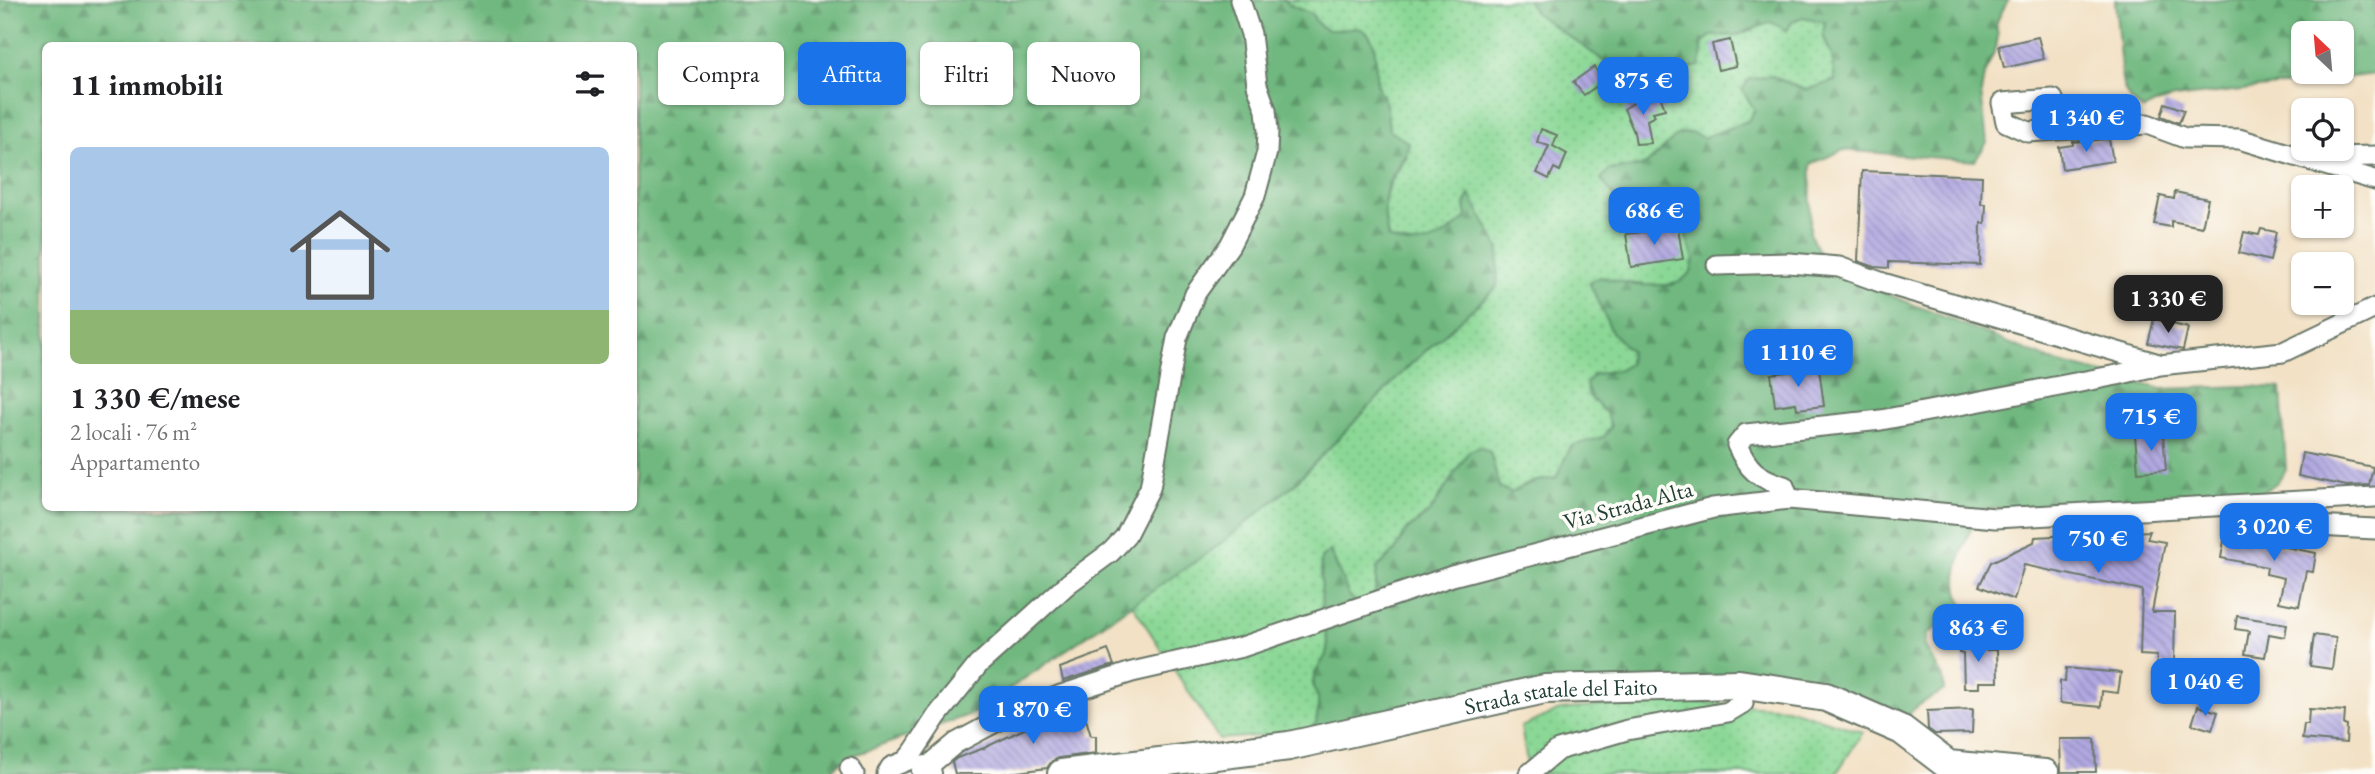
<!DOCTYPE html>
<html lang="it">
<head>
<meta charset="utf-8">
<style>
	:root { --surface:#fff; --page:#f6f6f6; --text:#202124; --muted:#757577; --line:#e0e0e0; --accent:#1a73e8 }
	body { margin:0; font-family:"EB Garamond",serif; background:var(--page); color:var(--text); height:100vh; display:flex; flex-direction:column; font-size:26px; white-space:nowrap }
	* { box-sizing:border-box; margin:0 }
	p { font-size:23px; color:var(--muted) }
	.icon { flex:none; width:38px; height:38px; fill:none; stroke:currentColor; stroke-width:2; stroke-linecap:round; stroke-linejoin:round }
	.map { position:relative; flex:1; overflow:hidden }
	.drawer { position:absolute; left:42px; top:42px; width:595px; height:469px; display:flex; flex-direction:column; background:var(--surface); border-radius:10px; box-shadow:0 2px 5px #0004 }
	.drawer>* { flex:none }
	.hud { position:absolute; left:658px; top:42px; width:665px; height:63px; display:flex; gap:14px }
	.needle { width:46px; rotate:334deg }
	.buttons { position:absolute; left:2291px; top:21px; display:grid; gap:14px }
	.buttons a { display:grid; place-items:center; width:63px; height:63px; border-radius:10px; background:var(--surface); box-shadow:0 2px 5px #0004; font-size:35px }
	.price { position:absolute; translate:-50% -60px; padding:0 16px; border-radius:14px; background:var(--accent); color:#fff; font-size:23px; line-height:46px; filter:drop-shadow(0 2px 4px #0008) }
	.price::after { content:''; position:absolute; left:50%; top:42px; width:21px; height:16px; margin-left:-10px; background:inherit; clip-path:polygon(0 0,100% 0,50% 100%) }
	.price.current { background:#222; color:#fff }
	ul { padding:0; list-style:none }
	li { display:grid; align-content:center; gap:14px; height:371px; padding:0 28px }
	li+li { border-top:2px solid var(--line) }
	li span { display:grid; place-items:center; height:217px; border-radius:10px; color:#555 }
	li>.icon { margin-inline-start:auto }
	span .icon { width:126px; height:126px; fill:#fffc; stroke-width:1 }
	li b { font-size:30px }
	h2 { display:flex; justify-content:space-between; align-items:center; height:84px; padding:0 28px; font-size:30px }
	.pill { padding:0 24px; border-radius:10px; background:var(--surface); box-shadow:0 2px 5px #0004; font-size:24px; line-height:63px }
	.pill.current { background:var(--accent); color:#fff }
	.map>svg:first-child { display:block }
</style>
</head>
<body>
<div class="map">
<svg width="2375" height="774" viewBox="0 0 2375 774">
	<defs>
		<pattern id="grass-dots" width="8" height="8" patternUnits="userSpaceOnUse" patternTransform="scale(1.75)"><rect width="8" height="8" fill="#8bd896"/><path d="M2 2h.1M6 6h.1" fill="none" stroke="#78ba82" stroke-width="1.8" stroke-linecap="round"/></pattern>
		<pattern id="forest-firs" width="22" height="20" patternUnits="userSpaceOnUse" patternTransform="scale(1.75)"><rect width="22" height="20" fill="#70b87f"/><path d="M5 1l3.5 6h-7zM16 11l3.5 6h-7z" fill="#5b9769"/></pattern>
		<pattern id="building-back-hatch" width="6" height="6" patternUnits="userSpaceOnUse" patternTransform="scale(1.75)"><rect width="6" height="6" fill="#b1a8e1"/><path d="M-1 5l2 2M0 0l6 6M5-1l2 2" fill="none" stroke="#8f8ab7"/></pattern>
	</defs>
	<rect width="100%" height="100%" fill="#fdfcf7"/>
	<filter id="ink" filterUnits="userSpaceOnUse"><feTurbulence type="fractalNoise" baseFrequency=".0143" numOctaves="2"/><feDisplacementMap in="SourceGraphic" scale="14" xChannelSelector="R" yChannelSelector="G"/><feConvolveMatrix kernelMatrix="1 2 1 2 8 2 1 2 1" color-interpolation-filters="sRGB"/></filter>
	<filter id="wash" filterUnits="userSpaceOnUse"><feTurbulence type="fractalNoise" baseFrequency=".00686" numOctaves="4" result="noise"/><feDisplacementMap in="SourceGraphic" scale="28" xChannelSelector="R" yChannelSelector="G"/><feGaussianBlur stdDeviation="1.57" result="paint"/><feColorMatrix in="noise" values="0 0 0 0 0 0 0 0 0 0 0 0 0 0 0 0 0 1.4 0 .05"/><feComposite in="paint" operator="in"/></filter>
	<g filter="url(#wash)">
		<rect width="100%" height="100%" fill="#f2e1c5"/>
		<g fill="url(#grass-dots)" stroke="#558a65" stroke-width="2">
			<path d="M 1285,0 L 1528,0 L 1535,13 L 1703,42 L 1711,36 L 1737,35 L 1771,22 L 1792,22 L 1802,16 L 1825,22 L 1823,35 L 1832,56 L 1835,81 L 1805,90 L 1772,76 L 1748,121 L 1703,138 L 1680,133 L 1646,165 L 1609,170 L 1642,222 L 1667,218 L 1681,223 C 1685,234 1693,248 1694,259 C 1695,301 1622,282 1600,277 L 1612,332 L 1630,351 L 1629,364 L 1619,370 L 1594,374 L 1589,396 L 1607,414 L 1611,426 L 1604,437 L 1571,447 L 1556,478 L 1532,482 L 1511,493 L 1499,487 L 1490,452 L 1469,451 L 1430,512 L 1408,529 L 1395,551 L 1377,568 L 1375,594 L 1357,605 L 1349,596 L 1331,552 L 1322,619 L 1328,643 L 1326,655 L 1314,675 L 1313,687 L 1318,698 L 1318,711 L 1316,723 L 1310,732 L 1219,739 L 1132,604 L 1212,550 L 1292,486 L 1410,365 L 1497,286 L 1465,205 L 1467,217 C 1443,239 1421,253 1388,238 C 1380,197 1385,190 1407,156 L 1389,130 L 1386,104 L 1378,89 L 1373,41 L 1353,28 C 1333,31 1322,36 1312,14 L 1289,5 Z"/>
			<polygon points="1665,700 1787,708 1863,732 1836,774 1529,774 1521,727 1560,710"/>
		</g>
		<g fill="url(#forest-firs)" stroke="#487a5a" stroke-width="2" fill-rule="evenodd">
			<path d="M 0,0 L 1285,0 L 1289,5 L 1312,14 C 1327,48 1349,15 1368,34 C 1380,47 1373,71 1378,88 C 1379,93 1383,97 1385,102 C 1388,111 1388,121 1389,130 L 1409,143 C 1406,161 1392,171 1387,188 C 1382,205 1385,222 1388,238 C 1421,253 1443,239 1467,217 L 1465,205 L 1470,194 L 1499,249 L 1497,287 L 1410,365 L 1292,486 L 1212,550 L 974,713 L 846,758 L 826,774 L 0,774 ZM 46,46 L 634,46 L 634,508 L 46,508 Z"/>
			<path d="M 1528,0 L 2008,0 L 1996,23 L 1998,36 L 1996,48 L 1984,75 L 1981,93 L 1987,142 L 1975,161 L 1843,150 L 1811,164 L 1810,235 L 1830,271 L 2056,362 L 2162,389 L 2246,386 L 2281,388 L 2286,470 L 2276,483 L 2261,493 L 2139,502 L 1982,509 L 1977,513 C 1966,544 1947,573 1963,604 L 1947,621 L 1927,634 L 1925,646 L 1943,678 L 1944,690 C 1931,700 1915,703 1907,717 L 1895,718 L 1755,674 L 1310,732 L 1316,723 L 1318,711 L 1318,698 L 1313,687 L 1314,675 L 1326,655 L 1328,643 L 1322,619 L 1321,558 L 1330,551 L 1349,596 L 1357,605 L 1375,594 L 1377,568 L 1395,551 L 1407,530 L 1430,512 L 1469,451 L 1480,447 L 1490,452 L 1499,487 L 1511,493 L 1532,482 L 1556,478 L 1571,446 L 1604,437 L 1611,427 L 1607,414 L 1589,396 L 1586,384 L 1594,374 L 1619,370 L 1629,364 L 1630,351 L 1612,332 L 1589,282 L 1600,277 L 1635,285 L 1672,285 L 1682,280 L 1691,272 L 1694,259 L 1681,223 C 1660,216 1661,223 1643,222 C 1631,221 1609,190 1601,179 L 1609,170 C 1620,168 1639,169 1648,163 C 1668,150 1675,121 1703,138 L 1748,121 L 1755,110 L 1742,90 L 1749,79 L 1772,76 L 1805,90 L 1835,81 L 1832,56 L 1823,35 L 1825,22 L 1802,17 L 1792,22 L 1787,31 L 1771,22 L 1737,35 L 1711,36 L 1703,42 L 1700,66 L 1682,70 L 1613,67 L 1535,13 Z"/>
			<path d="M 2115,0 L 2375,0 L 2375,74 L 2174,98 L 2157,103 L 2143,110 C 2131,102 2125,95 2122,81 ZM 2303,33 L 2342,33 L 2342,72 L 2303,72 Z"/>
		</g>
		<g id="blocks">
			<g fill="url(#building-back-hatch)">
				<polygon points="2038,37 2044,59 2004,68 1999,46"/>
				<polygon points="1730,40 1736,66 1718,70 1712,44"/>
				<polygon points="1594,67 1604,81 1584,95 1573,82"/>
				<polygon points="1660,96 1665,109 1653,112 1655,116 1647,120 1651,143 1636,144 1634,132 1624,109 1635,102"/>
				<polygon points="2165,103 2184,110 2179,123 2161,116"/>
				<polygon points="1541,129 1557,135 1553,146 1567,154 1560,171 1554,168 1549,179 1537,173 1549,146 1537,142"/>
				<polygon points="2109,139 2113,161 2062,169 2059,147 2073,145 2073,142"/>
				<polygon points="1862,171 1982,176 1981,204 1986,204 1985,223 1981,223 1980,265 1889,262 1889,268 1875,267 1858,261"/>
				<polygon points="2175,192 2208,199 2202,227 2171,221 2171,227 2154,224 2160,196 2174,199"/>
				<polygon points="1678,228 1683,259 1631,267 1626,234"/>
				<polygon points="2261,229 2276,232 2270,261 2239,253 2244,232 2259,235"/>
				<polygon points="2154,319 2188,328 2183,350 2148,343"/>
				<polygon points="1819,368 1824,406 1797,409 1796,403 1775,406 1771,374"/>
				<polygon points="2163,433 2166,470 2138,472 2135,435"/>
				<polygon points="2302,453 2373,467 2369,485 2347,486 2298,476"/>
				<polygon points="2150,531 2147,539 2165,542 2152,612 2175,612 2174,666 2157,665 2157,656 2140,655 2142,590 2024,565 2014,600 1979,586 1991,562 2034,542 2035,537"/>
				<polygon points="2225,535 2316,553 2313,572 2306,571 2299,606 2279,602 2284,578 2266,574 2267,567 2221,558"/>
				<polygon points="2237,616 2287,624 2285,637 2269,634 2265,657 2245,654 2249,631 2235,629"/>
				<polygon points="2314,635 2336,638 2332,669 2310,666"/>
				<polygon points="1959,638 1978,639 1979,650 1997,650 1998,682 1979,682 1979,688 1964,688 1963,654 1959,653"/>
				<polygon points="1108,650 1114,665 1063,681 1060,668"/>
				<polygon points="2066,668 2121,673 2118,693 2102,691 2101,707 2060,703 2060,681 2065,682"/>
				<polygon points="1081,702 1091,736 1096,736 1096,753 1059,758 1052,761 1047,768 1002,774 955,774 952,762 957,758 984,748"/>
				<polygon points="2198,706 2218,712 2212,730 2192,724"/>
				<polygon points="1973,709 1972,733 1935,734 1928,729 1927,711"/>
				<polygon points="2309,709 2345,711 2344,725 2347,726 2346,743 2302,739 2304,724 2308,724"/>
				<polygon points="2060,739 2095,739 2096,772 2061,772"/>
			</g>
		</g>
	</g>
	<g filter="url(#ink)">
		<use href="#blocks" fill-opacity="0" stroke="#697667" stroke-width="2"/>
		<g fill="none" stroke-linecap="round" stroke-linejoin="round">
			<defs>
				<g id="street">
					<polyline points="2061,129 2053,99 2002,103 2006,122 2028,132 2147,124 2185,138 2239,139 2375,180"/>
					<polyline points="2324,160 2332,157 2375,156"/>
					<polyline points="1717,265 1789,263 1839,267 1883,283 2159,364"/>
					<path d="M 1789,499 L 1784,486 C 1758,478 1748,470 1737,445 L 1746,434 L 1881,420 L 2117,375 L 2160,365 L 2283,352 L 2375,308"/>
					<polyline points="2252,504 2271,518 2315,526 2375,529"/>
					<polyline points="850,768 854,774"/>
					<polyline points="887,774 891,767 906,761 914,751 937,716 978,665 1069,583 1111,552 1125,537 1150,488 1177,338 1195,294 1230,245 1255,196 1267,152 1268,131 1266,110 1257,85 1251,34 1240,0"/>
					<polyline points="923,774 931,764 956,743 1001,719 1061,695 1132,672 1242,647 1452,576 1713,508 1789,499 1995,518 2375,497"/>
					<polyline points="1529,774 1558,750 1627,730 1728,712 1743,703 1739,684"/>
				</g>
				<g id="secondary">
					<polyline points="926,770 927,774"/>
					<path id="s1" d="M 1062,774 L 1289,746 L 1545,689 L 1739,684 L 1826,697 L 1902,730 L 1948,765 L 2045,774"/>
				</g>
			</defs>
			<use href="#street" stroke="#697667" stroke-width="23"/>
			<use href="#secondary" stroke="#697667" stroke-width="32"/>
			<use href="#street" stroke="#fff" stroke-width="19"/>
			<use href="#secondary" stroke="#fff" stroke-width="28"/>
		</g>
	</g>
	<g text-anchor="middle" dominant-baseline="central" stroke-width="7" stroke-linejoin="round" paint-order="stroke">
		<g font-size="23" fill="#1f3d34" stroke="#fdfcf7">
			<text transform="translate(1628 505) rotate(-15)">Via Strada Alta</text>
			<text stroke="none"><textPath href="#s1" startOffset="506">Strada statale del Faito</textPath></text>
		</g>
	</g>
</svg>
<div class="buttons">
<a><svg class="needle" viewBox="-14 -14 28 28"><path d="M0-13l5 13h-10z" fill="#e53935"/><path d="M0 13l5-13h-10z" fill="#757577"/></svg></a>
<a><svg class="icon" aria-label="locate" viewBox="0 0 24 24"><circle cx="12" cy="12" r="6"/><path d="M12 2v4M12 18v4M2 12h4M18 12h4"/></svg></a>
<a>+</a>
<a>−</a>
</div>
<b class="price" style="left:1643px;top:117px">875 €</b>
<b class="price" style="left:2086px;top:154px">1 340 €</b>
<b class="price" style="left:1654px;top:247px">686 €</b>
<b class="price current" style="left:2168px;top:335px">1 330 €</b>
<b class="price" style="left:1798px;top:389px">1 110 €</b>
<b class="price" style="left:2151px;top:453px">715 €</b>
<b class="price" style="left:2274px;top:563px">3 020 €</b>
<b class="price" style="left:2098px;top:575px">750 €</b>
<b class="price" style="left:1978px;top:664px">863 €</b>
<b class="price" style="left:2205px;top:718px">1 040 €</b>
<b class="price" style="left:1033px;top:746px">1 870 €</b>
<div class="hud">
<a class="pill">Compra</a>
<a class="pill current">Affitta</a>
<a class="pill">Filtri</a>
<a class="pill">Nuovo</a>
</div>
<section class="drawer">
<h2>11 immobili<svg class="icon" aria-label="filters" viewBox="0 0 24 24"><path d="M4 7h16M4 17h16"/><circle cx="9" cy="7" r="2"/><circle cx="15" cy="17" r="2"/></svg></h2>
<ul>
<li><span style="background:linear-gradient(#a9c7e8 75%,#8fb573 0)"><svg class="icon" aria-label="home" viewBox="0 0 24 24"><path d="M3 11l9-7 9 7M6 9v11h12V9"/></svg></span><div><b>1 330 €/mese</b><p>2 locali · 76 m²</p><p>Appartamento</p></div></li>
</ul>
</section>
</div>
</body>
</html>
